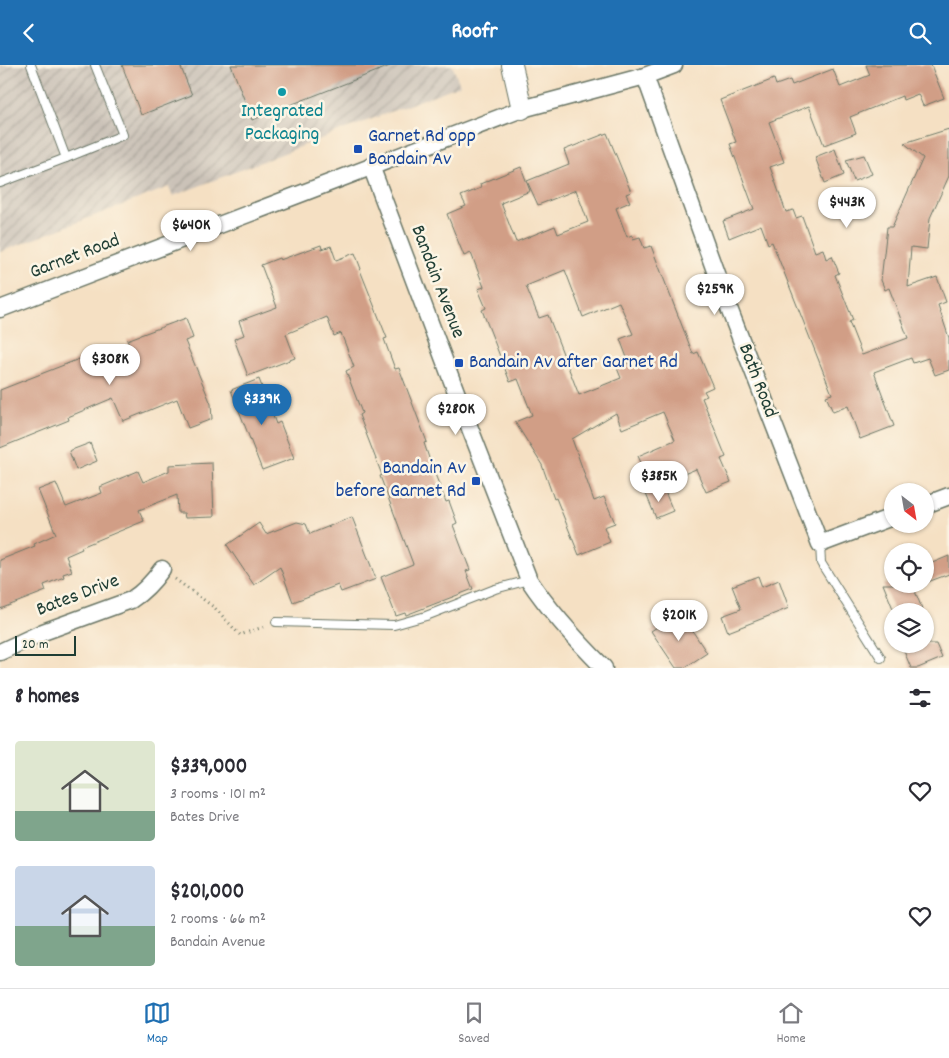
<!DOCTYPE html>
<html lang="en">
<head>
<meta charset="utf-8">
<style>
	:root { --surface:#fff; --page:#f7f7f7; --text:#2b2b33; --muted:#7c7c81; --line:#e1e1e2; --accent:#1f6fb2 }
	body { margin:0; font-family:Dekko,sans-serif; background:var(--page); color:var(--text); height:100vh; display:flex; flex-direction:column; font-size:19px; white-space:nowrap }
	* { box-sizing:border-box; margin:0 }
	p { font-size:16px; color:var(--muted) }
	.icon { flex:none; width:28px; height:28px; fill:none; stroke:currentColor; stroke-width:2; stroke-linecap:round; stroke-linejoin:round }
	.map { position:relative; height:603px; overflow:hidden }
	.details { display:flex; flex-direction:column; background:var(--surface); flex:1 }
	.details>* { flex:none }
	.needle { width:32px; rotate:149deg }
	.buttons { position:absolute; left:884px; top:418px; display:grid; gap:10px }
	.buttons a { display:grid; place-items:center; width:50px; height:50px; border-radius:50%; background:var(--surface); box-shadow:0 1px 4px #0004; font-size:25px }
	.scale { position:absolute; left:15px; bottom:12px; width:61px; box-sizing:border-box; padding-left:5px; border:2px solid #1f3d34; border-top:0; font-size:14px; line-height:18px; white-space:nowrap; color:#1f3d34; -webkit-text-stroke:4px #fcf5e5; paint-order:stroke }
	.price { position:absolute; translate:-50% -42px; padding:0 11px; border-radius:18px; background:#fff; color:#222; font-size:16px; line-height:32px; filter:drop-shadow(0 1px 2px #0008) }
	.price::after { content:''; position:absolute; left:50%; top:30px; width:15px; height:11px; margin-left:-8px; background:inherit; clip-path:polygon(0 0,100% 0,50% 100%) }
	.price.on { background:var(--accent); color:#fff }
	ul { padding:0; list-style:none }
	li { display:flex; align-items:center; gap:15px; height:125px; padding:0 15px }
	li span { display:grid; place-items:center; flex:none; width:140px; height:100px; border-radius:5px; color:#555 }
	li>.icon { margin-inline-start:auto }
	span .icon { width:60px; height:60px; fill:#fffc; stroke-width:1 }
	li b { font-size:21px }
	h2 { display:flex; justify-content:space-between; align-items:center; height:60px; padding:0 15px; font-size:21px }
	header { display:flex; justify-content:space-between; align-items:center; height:65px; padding:0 15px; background:var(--accent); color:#fff; font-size:22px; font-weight:700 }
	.dock { display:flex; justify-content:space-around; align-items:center; height:70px; border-top:1px solid var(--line); background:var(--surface); font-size:14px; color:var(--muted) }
	.dock a { display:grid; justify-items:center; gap:2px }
	.dock .on { color:var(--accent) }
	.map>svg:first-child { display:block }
</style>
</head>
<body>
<header><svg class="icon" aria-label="back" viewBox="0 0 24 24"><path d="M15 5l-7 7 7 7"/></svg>Roofr<svg class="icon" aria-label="search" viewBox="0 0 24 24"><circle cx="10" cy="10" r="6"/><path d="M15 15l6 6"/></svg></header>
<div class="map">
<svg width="949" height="603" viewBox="0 0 949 603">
	<defs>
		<pattern id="industrial-furrows" width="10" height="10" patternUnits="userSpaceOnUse" patternTransform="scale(1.25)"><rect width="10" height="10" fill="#cbc2b8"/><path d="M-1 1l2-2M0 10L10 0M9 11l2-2" fill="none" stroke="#a49f96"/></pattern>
	</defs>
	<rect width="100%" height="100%" fill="#fcf5e5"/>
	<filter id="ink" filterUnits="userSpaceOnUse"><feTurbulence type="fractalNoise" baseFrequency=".02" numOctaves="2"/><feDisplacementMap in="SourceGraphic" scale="10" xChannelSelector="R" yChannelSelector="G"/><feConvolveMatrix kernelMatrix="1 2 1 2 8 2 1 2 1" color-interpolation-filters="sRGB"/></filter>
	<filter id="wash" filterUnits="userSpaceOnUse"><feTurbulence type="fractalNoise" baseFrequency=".0096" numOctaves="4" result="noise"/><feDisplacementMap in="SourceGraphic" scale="20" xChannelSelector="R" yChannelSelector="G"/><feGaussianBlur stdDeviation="1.12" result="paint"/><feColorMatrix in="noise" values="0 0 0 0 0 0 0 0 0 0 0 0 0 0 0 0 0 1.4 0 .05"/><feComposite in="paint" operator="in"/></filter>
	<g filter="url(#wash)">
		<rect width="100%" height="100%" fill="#f5e0c3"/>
		<polygon fill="url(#industrial-furrows)" points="0,0 452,0 460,20 173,131 169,122 0,187"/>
		<g id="blocks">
			<g fill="#d19e86" fill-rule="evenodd">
				<polygon points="122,0 180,0 192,30 141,50"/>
				<polygon points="231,0 390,0 390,1 252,55"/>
				<polygon points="866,0 931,0 944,33 923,41 918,29 903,35 902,31 850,52 856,68 824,80 809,41 769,57 784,97 770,102 786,147 793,145 796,153 802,151 815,187 823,184 826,194 832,191 839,208 835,210 853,255 849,257 862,290 908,273 889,223 885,225 881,215 887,162 892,162 923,93 904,78 949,64 949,111 930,153 927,184 911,182 908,222 937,212 946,237 938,240 949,273 949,305 935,310 928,293 913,298 911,293 874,307 894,361 860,374 848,341 833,347 826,331 832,329 772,177 768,179 761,160 729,173 723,156 754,144 730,79 736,77 720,35 774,14 776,20 790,15 792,20 833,4 840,22 870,10"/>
				<path d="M 607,68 L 631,127 L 626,129 L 630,137 L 616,143 L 627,172 L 632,170 L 633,174 L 640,172 L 644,183 L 651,181 L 693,289 L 698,287 L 713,322 L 704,326 L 707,331 L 702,333 L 726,392 L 721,394 L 731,417 L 706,427 L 696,404 L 652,422 L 638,391 L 675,375 L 663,347 L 622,364 L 616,348 L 572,374 L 594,436 L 604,432 L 615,458 L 604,462 L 610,477 L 579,490 L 556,433 L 554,434 L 542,400 L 515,357 L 532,350 L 518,314 L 510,317 L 482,245 L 486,243 L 478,224 L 484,222 L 471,188 L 464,191 L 447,149 L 466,141 L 461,131 L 481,123 L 480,119 L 521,102 L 530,126 L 501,138 L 516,177 L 555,161 L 558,169 L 588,157 L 576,125 L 538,140 L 527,116 L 569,99 L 564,85 ZM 565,205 L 583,252 L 619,237 L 633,269 L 620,274 L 629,298 L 617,303 L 621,313 L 579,330 L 548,250 L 539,253 L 526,221 Z"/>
				<polygon points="835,84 844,110 825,118 815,92"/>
				<polygon points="864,90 872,109 854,116 846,95"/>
				<polygon points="321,180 322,184 331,181 336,195 355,188 361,204 360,205 387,273 384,274 395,304 399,303 427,377 424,378 431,399 446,437 449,436 457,458 453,460 470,505 466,506 473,524 406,550 405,548 396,551 381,512 413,499 380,411 382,410 359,350 362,348 346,306 354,302 341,268 334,271 327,252 286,269 295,293 248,311 234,274 244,270 239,256 277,242 261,200 279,193 280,195"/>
				<polygon points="186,253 193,273 185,276 211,339 212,354 188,363 177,334 123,356 113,333 68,352 69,355 0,383 0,325 79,294 80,296 93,291 95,294 129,280 127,275"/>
				<polygon points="259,314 276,359 280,357 294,393 262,405 231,325"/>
				<polygon points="90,378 97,396 76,405 69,386"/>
				<polygon points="212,398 214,452 185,453 184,448 178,448 177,430 139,445 144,456 81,482 82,484 66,491 72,506 63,509 64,512 44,520 46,526 0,544 0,495 35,481 34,479 56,469 38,425 56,418 66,442 102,428 100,422 138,406 143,417 169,406 169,400"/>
				<polygon points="663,422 673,446 656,453 646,429"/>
				<polygon points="352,452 376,514 341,527 338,520 293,537 280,502 254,520 227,480 259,458 266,469 297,457 306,459 310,469"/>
				<polygon points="949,491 949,509 925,518 925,501"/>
				<polygon points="758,511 762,522 779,515 789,543 728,567 722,551 741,544 732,521"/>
				<polygon points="883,519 912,519 923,546 894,546"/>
				<polygon points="680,547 707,588 684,603 676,603 651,566"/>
				<polygon points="901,579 936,579 942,593 918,603 911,603"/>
			</g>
		</g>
	</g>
	<g filter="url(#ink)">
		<use href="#blocks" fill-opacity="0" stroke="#6a7666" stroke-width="1"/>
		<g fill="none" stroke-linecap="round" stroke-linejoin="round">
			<defs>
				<g id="service">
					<polyline points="66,93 123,70 95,0"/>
					<polyline points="0,118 66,93 31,0"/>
					<polyline points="820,479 821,498 881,593"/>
					<polyline points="276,557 394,560 426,551 495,524 529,515"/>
				</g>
				<g id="minor">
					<polyline points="645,11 723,228 820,479 892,452"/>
					<path d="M 371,101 L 469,361 L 529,515 C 551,548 576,575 604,603"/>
					<polyline points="0,244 522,44 645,11 674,0"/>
					<polyline points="925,440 949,431"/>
					<path d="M 0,587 L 43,567 L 131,535 C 145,526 153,517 162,504"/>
				</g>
				<polyline id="tertiary" points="512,0 522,44"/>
			</defs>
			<use href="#service" stroke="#6a7666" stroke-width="10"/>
			<use href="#minor" stroke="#6a7666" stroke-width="19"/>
			<use href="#tertiary" stroke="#6a7666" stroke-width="22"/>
			<polyline stroke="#6a7666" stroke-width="3" stroke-dasharray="1 4" stroke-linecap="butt" points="175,514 215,543 240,570 263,562"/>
			<use href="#service" stroke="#fff" stroke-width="8"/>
			<use href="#minor" stroke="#fff" stroke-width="16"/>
			<use href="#tertiary" stroke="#fff" stroke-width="20"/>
		</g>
	</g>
	<circle fill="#0f9aa8" stroke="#fcf5e5" stroke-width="2" cx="282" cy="27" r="5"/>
	<g fill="#1a4fb4" stroke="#fcf5e5" stroke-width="2">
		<rect x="353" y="79" width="10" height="10" rx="2.5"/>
		<rect x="454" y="293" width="10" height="10" rx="2.5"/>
		<rect x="471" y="411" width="10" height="10" rx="2.5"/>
	</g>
	<g text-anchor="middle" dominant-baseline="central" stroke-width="5" stroke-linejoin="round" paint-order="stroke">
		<g font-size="20" fill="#0d838f" stroke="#fcf5e5">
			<text x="282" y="47">Integrated<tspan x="282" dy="23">Packaging</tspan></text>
		</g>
		<g font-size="20" fill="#164399" stroke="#fcf5e5" text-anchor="start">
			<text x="368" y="72">Garnet Rd opp<tspan x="368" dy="23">Bandain Av</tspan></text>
			<text x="469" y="298">Bandain Av after Garnet Rd</text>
			<text x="466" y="404" text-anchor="end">Bandain Av<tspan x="466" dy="23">before Garnet Rd</tspan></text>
		</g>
		<g font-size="20" fill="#1f3d34" stroke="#fcf5e5">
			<text transform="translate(75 192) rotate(-21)">Garnet Road</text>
			<text transform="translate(437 217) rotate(69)">Bandain Avenue</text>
			<text transform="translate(757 316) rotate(69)">Bath Road</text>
			<text transform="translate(78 531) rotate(-21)">Bates Drive</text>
		</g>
	</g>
</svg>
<div class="buttons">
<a><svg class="needle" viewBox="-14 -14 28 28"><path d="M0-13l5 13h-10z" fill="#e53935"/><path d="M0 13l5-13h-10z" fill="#7c7c81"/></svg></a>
<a><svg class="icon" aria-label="locate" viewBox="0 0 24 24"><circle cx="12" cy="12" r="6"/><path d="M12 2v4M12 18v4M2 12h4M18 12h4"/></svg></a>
<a><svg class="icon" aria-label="layers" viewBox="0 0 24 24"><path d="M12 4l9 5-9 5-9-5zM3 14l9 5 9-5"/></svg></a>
</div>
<div class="scale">20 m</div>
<b class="price" style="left:847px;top:164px">$443K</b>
<b class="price" style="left:191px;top:187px">$640K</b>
<b class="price" style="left:715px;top:251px">$259K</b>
<b class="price" style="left:110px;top:321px">$308K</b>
<b class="price on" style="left:262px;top:361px">$339K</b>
<b class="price" style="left:456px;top:371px">$280K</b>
<b class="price" style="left:659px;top:438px">$385K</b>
<b class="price" style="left:679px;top:577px">$201K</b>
</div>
<section class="details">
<h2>8 homes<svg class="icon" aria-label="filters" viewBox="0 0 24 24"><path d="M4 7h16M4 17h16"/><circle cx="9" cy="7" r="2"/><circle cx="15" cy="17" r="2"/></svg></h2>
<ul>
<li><span style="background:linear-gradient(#dfe7d0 70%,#7fa58c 0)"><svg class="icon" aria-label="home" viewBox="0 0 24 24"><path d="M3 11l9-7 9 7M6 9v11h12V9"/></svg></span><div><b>$339,000</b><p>3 rooms · 101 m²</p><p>Bates Drive</p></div><svg class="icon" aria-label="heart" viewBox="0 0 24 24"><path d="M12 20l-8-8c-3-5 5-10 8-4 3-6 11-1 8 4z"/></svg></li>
<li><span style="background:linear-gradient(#c9d6e8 60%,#7fa58c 0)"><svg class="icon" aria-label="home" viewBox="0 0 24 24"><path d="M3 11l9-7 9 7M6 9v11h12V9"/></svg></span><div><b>$201,000</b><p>2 rooms · 66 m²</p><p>Bandain Avenue</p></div><svg class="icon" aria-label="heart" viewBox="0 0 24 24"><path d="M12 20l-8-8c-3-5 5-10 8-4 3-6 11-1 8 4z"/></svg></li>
</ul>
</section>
<nav class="dock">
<a class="on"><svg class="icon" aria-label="map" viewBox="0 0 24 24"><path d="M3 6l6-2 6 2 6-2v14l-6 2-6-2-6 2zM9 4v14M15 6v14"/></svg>Map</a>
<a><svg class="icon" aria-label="saved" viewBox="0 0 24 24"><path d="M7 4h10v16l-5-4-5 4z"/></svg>Saved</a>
<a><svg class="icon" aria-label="home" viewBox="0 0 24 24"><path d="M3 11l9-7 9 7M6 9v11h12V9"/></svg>Home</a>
</nav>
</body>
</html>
